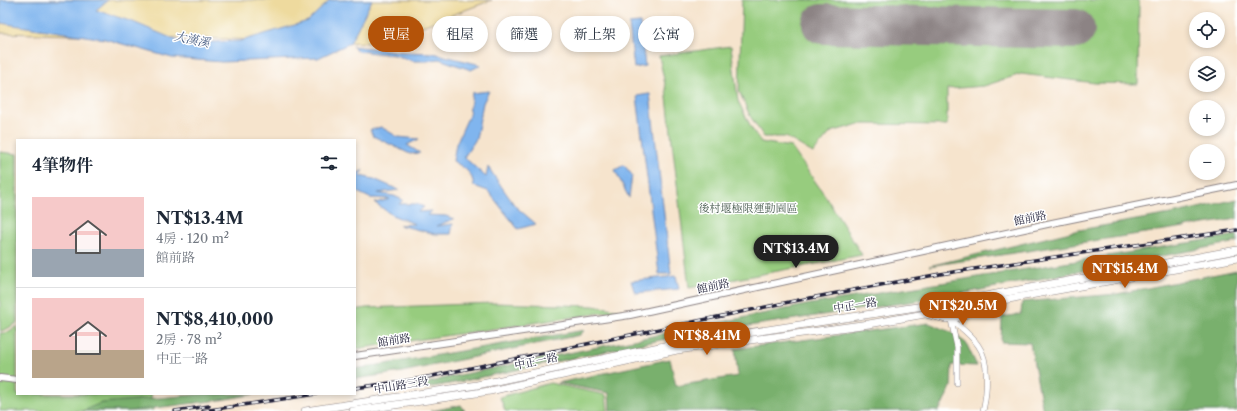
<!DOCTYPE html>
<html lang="zh-TW">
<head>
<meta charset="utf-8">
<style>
	:root { --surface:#fff; --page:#f2f2f3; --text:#1f2937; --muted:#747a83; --line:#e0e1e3; --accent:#b45309 }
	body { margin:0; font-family:"Libre Caslon Text","Noto Serif TC",serif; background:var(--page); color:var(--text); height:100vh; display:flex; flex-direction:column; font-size:15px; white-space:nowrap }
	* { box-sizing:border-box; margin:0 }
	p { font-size:13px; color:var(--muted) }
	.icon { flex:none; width:22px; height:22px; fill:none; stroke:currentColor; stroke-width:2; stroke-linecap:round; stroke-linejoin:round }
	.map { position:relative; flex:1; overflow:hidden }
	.side { position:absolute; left:16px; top:139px; width:340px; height:256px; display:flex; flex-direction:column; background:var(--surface); border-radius:0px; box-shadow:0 2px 6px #0003 }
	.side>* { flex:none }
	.banner { position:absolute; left:368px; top:16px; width:380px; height:36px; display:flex; gap:8px }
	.buttons { position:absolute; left:1189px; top:12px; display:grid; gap:8px }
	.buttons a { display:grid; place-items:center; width:36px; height:36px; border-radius:50%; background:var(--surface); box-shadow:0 2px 6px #0003; font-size:20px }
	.price { position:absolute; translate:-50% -34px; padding:0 9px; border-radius:14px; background:var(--accent); color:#fff; font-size:13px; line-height:26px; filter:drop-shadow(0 1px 2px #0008) }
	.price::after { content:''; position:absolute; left:50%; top:24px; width:12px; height:9px; margin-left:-6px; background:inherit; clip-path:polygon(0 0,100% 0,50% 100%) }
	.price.current { background:#222; color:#fff }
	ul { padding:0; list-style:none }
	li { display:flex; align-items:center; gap:12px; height:100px; padding:0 16px }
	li+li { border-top:1px solid var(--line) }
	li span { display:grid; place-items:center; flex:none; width:112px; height:80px; border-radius:0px; color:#555 }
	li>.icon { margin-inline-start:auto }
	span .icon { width:48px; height:48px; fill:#fffc; stroke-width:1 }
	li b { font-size:17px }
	h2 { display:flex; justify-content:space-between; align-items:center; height:48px; padding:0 16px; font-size:17px }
	.pill { padding:0 14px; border-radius:18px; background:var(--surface); box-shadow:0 2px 6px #0003; font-size:14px; line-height:36px }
	.pill.current { background:var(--accent); color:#fff }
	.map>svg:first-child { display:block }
</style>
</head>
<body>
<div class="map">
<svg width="1237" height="411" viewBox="0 0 1237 411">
	<rect width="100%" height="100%" fill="#fff"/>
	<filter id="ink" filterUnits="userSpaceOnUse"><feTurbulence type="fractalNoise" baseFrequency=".025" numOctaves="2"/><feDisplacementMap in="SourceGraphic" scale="8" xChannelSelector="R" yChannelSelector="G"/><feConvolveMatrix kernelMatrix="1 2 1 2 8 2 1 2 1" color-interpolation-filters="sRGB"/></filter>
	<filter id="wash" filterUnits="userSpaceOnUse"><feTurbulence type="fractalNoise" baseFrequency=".012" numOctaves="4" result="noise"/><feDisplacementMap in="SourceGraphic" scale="16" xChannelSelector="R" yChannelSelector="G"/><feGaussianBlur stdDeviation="0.9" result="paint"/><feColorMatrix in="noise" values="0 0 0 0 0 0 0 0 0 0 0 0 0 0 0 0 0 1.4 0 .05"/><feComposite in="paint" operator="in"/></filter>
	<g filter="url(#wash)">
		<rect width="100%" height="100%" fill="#f6e4cd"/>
		<g fill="#97cc7e" stroke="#5c775c">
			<polygon points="742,0 877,0 884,1 890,0 1139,0 1138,84 1095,83 1021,74 984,86 947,89 947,125 859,124 831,132 813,153 786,137 764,137 750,116 739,91"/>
			<polygon points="731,46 738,101 752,129 761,142 791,147 824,194 862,255 689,288 666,89 659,56"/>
			<polygon points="0,152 17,154 17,323 5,330 0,331"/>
			<polygon points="494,303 593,306 622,310 355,349 355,310 366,308"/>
			<polygon points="17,326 17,394 151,394 153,410 145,411 0,411 0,333 6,333"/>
			<polygon points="550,383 606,395 608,411 505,411 500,397"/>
		</g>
		<g fill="#79b06d" stroke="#4e6954">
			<polygon points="1237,199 1237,219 929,266 1079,230 1176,213"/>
			<polygon points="1237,235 1237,242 943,297 675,337 449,384 414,390 413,389 414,387 445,378 811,304"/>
			<polygon points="1237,270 1237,411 1043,411 1030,343 1001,342 1002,317 1021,314 1022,302 1117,294"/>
			<polygon points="929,323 951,332 966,343 977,366 952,365 951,387 939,411 610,411 609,393 558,383 670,359 676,386 738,376 735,349"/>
			<polygon points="585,330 580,335 402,372 355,379 355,369"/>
			<polygon points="204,394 255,394 220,400 130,411 82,411 101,403"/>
			<polygon points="461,405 465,411 431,411"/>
		</g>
		<polygon fill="#eeda9e" stroke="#887e6c" points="0,0 492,0 377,43 0,33"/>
		<g fill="#80b5ee" stroke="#516c94">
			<polygon points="0,0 108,0 96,10 133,22 183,43 241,41 308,21 330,0 372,0 350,43 318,58 222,62 172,58 105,39 0,23"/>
			<polygon points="640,23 645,66 634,68 629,24"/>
			<polygon points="352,46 404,52 433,53 481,65 471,70 439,59 427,61 413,61 395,55 358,51"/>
			<path d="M 489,91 L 483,103 L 476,139 L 464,157 L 486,177 L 488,167 L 515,206 L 536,224 L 518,229 L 488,191 L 474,186 C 472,171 464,168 453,161 L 456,144 L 469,115 L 472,93 Z"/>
			<polygon points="649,94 650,94 671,274 659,274 637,96"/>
			<polygon points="381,127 398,137 419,139 407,145 420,153 410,154 373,136 370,130"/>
			<polygon points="624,165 632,175 629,198 615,170"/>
			<polygon points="363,170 360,176 374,179 399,190 378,193 394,196 403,200 399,204 416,204 424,207 418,212 432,211 427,215 446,216 454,219 436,226 453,224 451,234 435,234 399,225 415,224 392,215 375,203 390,199 370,198 355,191 355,175"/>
			<polygon points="676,276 679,289 635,293 631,281"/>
		</g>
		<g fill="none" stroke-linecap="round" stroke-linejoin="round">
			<polyline stroke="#8c8384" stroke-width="40" points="822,24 1075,29"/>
		</g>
	</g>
	<g filter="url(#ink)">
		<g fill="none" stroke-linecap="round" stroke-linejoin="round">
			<defs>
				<g id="minor">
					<polyline points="926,315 946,320 960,318 995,303"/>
					<path d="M 951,319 C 960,327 971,335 978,345 C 990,361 987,393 983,411"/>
					<polyline points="951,320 957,347 957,383"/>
				</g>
				<g id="tertiary">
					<polyline points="355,356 630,315 1052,223 1237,185"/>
					<polyline points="0,378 17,380"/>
				</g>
				<g id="secondary">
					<polyline points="305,411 477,385 669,345 969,299 1237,250"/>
					<polyline points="353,411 490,391 677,350 869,324 1237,258"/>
				</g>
			</defs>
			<use href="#minor" stroke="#8c8384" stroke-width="6"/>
			<use href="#tertiary" stroke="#8c8384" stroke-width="8"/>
			<use href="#secondary" stroke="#8c8384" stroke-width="8"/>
			<use href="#minor" stroke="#fff" stroke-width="5"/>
			<use href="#tertiary" stroke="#fff" stroke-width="6"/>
			<use href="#secondary" stroke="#fff" stroke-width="7"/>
			<defs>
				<g id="rail">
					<polyline points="355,388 418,379 794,301 940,274 1237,230"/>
					<polyline points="175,411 209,406"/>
					<polyline points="203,411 316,394"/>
				</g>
			</defs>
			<use href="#rail" stroke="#22223b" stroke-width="3.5"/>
			<use href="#rail" stroke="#fff" stroke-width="2" stroke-dasharray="6" stroke-linecap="butt"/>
		</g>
	</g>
	<g text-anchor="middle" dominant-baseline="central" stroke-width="3" stroke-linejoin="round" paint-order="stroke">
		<g font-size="11" fill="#4b5e52" stroke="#fff">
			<text x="748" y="208">後村堰極限運動園區</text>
		</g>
		<g font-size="11" fill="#22223b" stroke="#fff">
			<text transform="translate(1030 218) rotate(-12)">館前路</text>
			<text transform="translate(713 286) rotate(-12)">館前路</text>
			<text transform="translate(855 305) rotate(-9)">中正一路</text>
			<text transform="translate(394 340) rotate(-9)">館前路</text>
			<text transform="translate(536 361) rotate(-12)">中正一路</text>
			<text transform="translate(401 385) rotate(-9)">中山路三段</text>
		</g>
		<g font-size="12" font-style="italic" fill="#485d83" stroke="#fff">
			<text transform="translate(192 39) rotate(12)">大漢溪</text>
		</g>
	</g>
</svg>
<div class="buttons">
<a><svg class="icon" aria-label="locate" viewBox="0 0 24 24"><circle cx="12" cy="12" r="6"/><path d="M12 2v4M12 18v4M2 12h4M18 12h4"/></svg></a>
<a><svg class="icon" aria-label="layers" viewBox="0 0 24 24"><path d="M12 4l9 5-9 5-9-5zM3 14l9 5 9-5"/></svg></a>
<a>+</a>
<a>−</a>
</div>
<b class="price current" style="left:796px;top:269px">NT$13.4M</b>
<b class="price" style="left:1125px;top:289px">NT$15.4M</b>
<b class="price" style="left:963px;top:326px">NT$20.5M</b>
<b class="price" style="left:707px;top:356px">NT$8.41M</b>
<div class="banner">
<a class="pill current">買屋</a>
<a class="pill">租屋</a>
<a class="pill">篩選</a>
<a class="pill">新上架</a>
<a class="pill">公寓</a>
</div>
<section class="side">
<h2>4筆物件<svg class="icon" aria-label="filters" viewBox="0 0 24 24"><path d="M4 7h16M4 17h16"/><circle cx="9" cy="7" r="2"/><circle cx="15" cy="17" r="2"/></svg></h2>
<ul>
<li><span style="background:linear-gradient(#f6c9c9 65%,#9aa5b1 0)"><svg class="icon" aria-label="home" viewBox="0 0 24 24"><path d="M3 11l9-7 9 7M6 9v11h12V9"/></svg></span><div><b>NT$13.4M</b><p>4房 · 120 m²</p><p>館前路</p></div></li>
<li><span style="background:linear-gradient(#f6c9c9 65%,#b9a48a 0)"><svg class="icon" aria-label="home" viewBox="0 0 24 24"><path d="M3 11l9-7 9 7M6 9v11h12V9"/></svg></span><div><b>NT$8,410,000</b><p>2房 · 78 m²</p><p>中正一路</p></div></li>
</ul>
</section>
</div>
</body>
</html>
